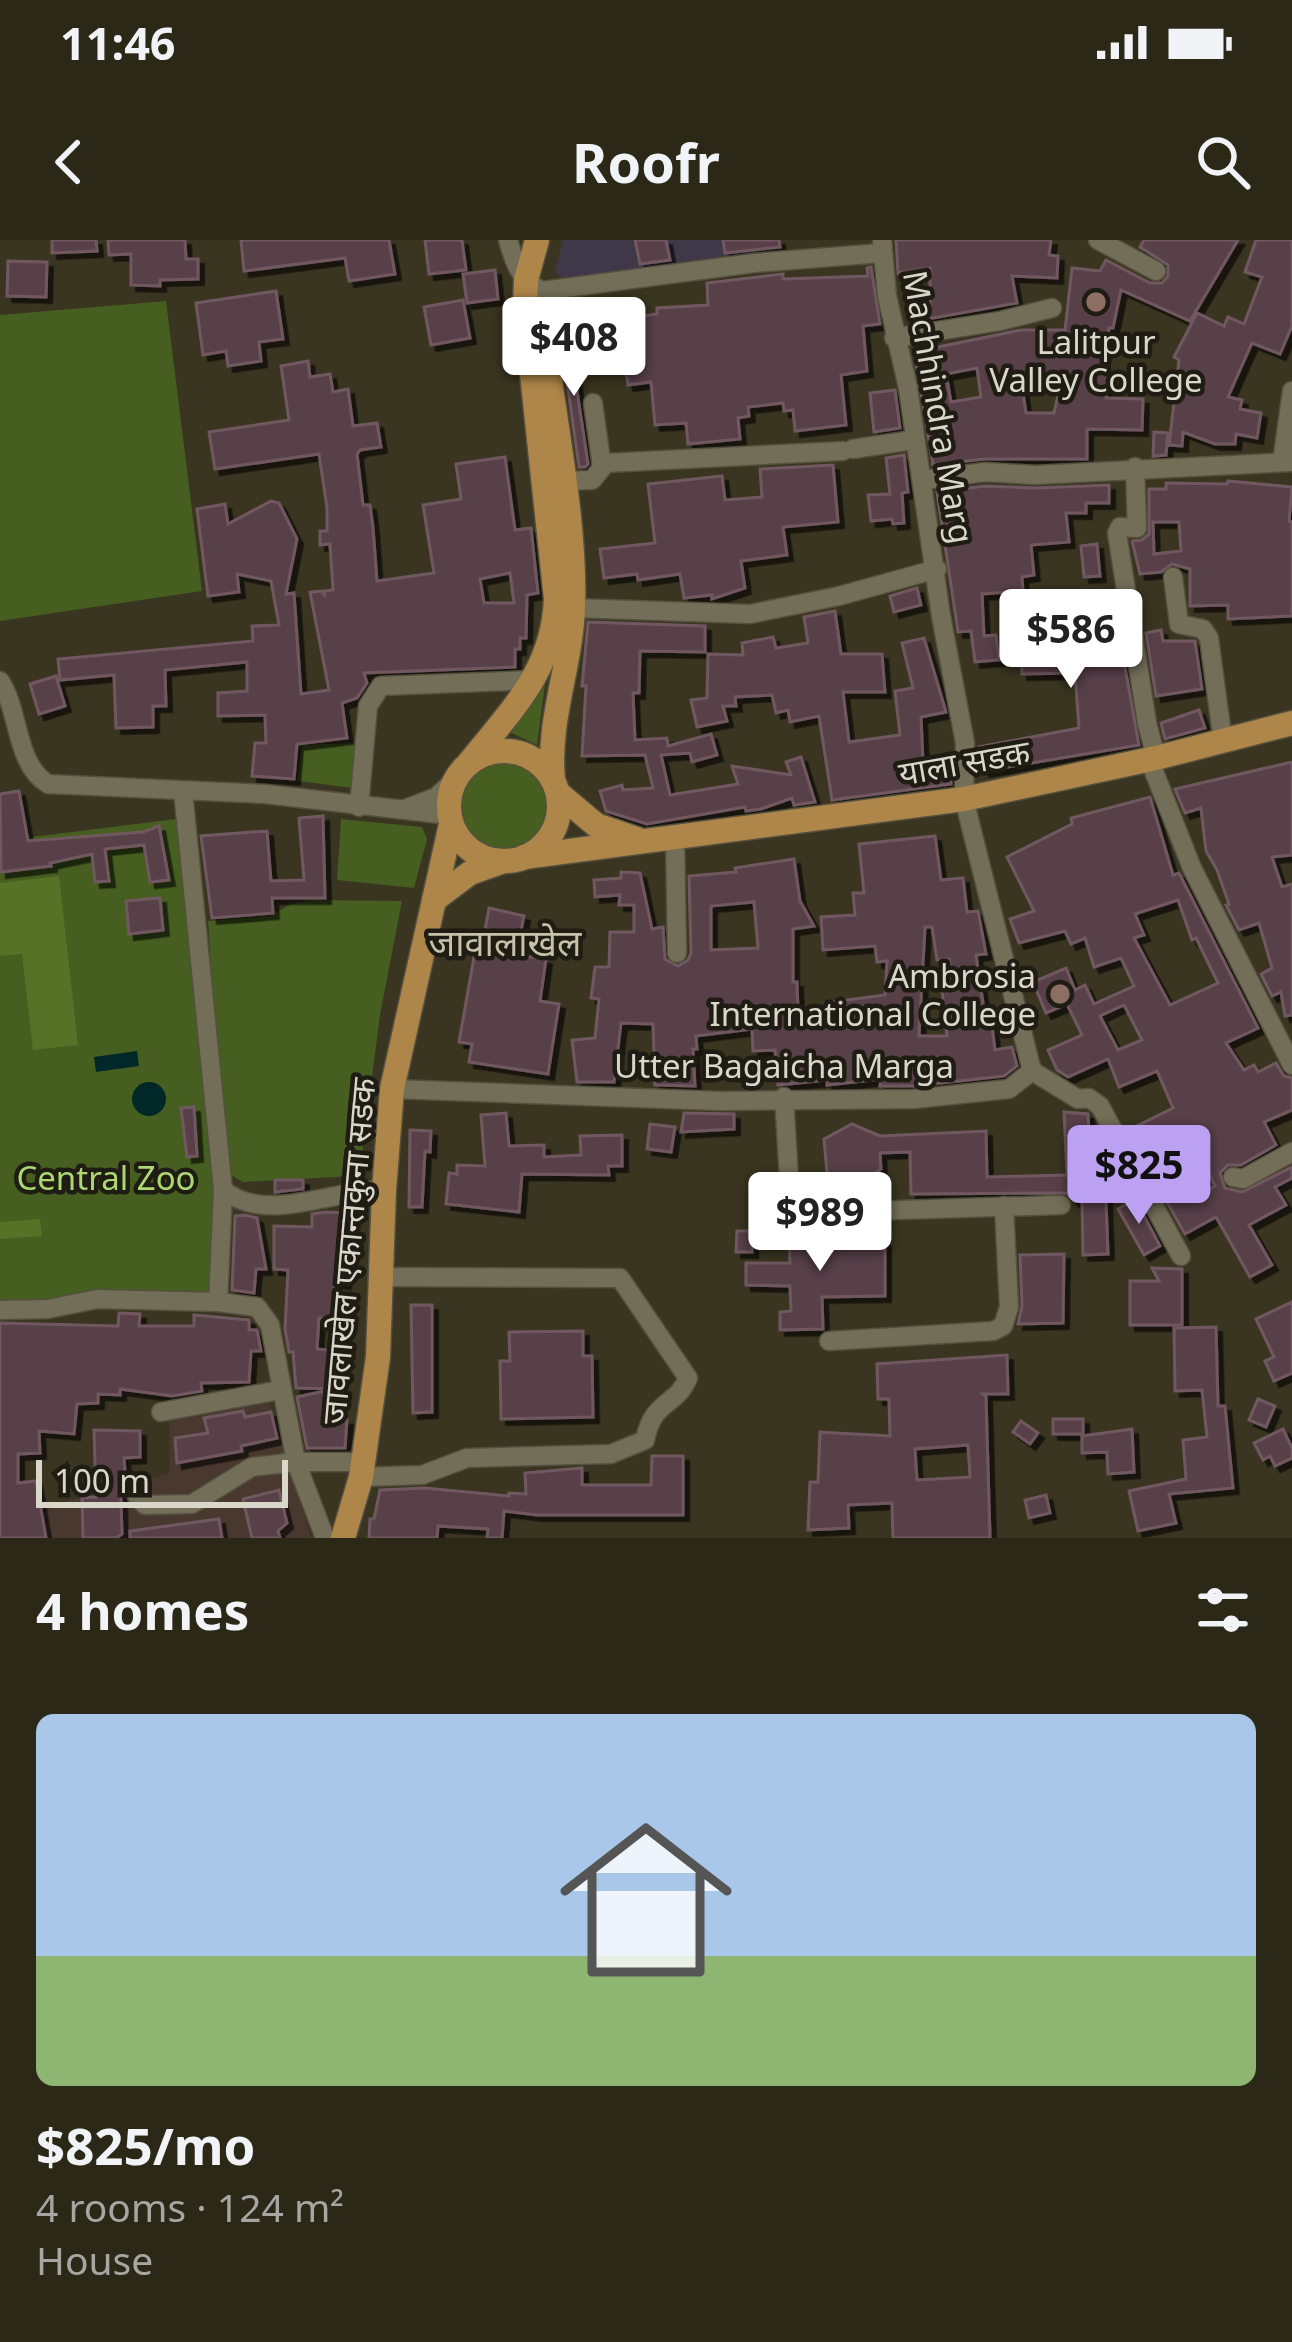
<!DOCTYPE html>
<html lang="en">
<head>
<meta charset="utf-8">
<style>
	:root { --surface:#2b2818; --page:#333021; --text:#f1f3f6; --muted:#a6a6a2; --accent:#bca0f2 }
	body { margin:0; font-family:"Noto Sans","Noto Sans Devanagari",sans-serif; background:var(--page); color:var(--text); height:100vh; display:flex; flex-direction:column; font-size:45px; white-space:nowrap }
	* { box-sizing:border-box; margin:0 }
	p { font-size:39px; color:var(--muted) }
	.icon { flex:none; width:66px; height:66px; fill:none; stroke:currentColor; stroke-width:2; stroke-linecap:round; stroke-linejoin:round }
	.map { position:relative; height:1298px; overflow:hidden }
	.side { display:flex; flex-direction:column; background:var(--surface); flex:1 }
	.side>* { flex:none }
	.scale { position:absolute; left:36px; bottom:30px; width:252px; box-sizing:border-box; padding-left:12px; border:6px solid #d9d7ca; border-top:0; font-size:33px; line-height:42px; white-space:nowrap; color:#d9d7ca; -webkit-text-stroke:9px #1e1c13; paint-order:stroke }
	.price { position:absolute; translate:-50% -102px; padding:0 27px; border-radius:12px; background:#fff; color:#222; font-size:39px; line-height:78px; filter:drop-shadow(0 3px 6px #0008) }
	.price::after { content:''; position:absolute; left:50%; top:72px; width:36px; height:27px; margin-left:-18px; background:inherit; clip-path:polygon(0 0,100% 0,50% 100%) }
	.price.active { background:var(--accent); color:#111 }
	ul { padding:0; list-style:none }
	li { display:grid; align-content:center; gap:24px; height:636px; padding:0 36px }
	li span { display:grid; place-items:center; height:372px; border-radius:18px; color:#555 }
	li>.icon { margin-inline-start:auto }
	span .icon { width:216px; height:216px; fill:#fffc; stroke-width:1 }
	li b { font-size:51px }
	h2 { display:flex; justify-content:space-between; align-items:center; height:144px; padding:0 36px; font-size:51px }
	.status { display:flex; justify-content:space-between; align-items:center; height:84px; padding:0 60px; background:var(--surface); direction:ltr }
	.status svg { height:33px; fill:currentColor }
	header { display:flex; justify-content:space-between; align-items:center; height:156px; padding:0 36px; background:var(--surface); font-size:54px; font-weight:700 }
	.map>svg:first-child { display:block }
</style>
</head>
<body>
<div class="status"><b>11:46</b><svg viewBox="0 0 49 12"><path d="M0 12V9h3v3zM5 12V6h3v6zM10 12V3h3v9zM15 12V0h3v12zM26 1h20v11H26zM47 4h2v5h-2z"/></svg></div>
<header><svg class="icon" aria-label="back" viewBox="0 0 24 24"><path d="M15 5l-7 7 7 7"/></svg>Roofr<svg class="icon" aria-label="search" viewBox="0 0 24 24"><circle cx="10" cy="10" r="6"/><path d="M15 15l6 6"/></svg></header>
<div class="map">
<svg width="1292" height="1298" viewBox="0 0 1292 1298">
	<defs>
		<filter id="shadow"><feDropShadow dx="5.5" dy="5.5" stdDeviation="0" flood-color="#0009"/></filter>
	</defs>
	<rect width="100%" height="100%" fill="#393520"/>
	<polygon fill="#49382e" points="268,1157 311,1298 0,1298 63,1262 170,1233 169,1173"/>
	<polygon fill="#3f3849" points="563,0 758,0 762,18 563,39 555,32"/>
	<g fill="#465e20">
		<polygon points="166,61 202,351 0,381 0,75"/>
		<polygon points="541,443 545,444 537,505 510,492"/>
		<polygon points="357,503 352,548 298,541 302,505"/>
		<circle cx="503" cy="566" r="45"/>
		<polygon points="176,579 216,926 216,1059 0,1069 0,601"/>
		<polygon points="341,579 422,587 427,599 414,648 337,640"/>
		<polygon points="311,660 402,661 380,775 360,930 352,936 243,942 228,933 220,880 208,681 270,676 291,664"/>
	</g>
	<g fill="#557226">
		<polygon points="59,636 78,805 33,810 22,714 0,716 0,643"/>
		<polygon points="40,979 42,996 0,999 0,982"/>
	</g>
	<g fill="#002829">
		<polygon points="137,811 139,826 96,832 94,817"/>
		<circle cx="149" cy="859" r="17"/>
	</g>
	<g fill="#594149" stroke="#715860" stroke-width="3" fill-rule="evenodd" filter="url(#shadow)">
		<polygon points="52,0 96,0 97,11 52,13"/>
		<polygon points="108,0 185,0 186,19 198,19 198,39 160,40 160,46 131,45 131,14 109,15"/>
		<polygon points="241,0 389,0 395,34 349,41 345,18 244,31"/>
		<polygon points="425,0 462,0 466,30 429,34"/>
		<polygon points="635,0 666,0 670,20 640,24"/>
		<polygon points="723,0 779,0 780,7 725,13"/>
		<polygon points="896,0 1051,0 1049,15 1058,16 1057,38 1012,36 1017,63 911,82 909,67 930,64 930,28 898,33"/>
		<path d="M 1144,0 L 1238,0 L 1190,81 L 1121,50 L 1113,88 L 1109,88 L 1102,129 L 1109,130 L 1106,158 L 1143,159 L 1142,190 L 1087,189 L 1087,219 L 984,219 L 933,225 L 914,112 L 1021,90 L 1065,90 L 1072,28 L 1100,31 L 1106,20 L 1150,43 L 1162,43 L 1168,36 L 1168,25 L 1140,7 ZM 977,128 L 981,157 L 951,162 L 946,134 ZM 1022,146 L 1060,146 L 1054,173 L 1026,173 Z"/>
		<polygon points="1256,0 1292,0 1292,86 1280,114 1252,103 1228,157 1242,160 1240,169 1261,173 1257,198 1236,194 1235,204 1215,204 1183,192 1182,206 1169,205 1179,120 1174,117 1197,73 1224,86 1228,77 1244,84 1262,37 1245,32"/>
		<polygon points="8,21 47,22 46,57 7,56"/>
		<polygon points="871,27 880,84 863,86 867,131 841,135 846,185 795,191 793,170 784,171 783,163 748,167 749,176 738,178 740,199 688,204 686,183 655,185 651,142 628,145 624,117 604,121 600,103 592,103 593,87 636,89 635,77 657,74 657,68 708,65 707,43 783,34 783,39 868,36 867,28"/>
		<polygon points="495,30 498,59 467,63 463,34"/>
		<polygon points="276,51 283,99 259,102 261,121 228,126 226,111 203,115 196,63"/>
		<polygon points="463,60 470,98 431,105 424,67"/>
		<polygon points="574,98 576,144 588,224 585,227 579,227 561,99"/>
		<path d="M 308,121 L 310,137 L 330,134 L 333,152 L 348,149 L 353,186 L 377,183 L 381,207 L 360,210 L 357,214 L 363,265 L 370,265 L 373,288 L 377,341 L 434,333 L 423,265 L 461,259 L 456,224 L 505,217 L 515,290 L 531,288 L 538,353 L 527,355 L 526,398 L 520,398 L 520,409 L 515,409 L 515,427 L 364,433 L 367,443 L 357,458 L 342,463 L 347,498 L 297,504 L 294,539 L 252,536 L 255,503 L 266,503 L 265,475 L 218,476 L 218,453 L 247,451 L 247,422 L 165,430 L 166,466 L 153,466 L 153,487 L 116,488 L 114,435 L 60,440 L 58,419 L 253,401 L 252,386 L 279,385 L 271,341 L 237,334 L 239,352 L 208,356 L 197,269 L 225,264 L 228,284 L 271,261 L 279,263 L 297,299 L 286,354 L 294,353 L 301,454 L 329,450 L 310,352 L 322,351 L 324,354 L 324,351 L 333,350 L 330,304 L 320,305 L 320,291 L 327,291 L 327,268 L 319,214 L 215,229 L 209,192 L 289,180 L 281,126 ZM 510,333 L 514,363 L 484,363 L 480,339 Z"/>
		<polygon points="895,150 900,188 874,192 870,153"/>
		<polygon points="1154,192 1168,193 1166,215 1153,216"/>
		<polygon points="904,215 908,252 902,253 904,283 893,284 892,279 871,281 868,255 890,254 886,218"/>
		<polygon points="833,225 838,282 783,287 787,315 741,321 745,348 712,359 712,355 684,358 680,334 638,340 637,334 604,338 600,309 655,303 648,244 722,236 725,260 762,257 760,229"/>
		<path d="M 1228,241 L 1292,247 L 1289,281 L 1292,282 L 1292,376 L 1228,379 L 1228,365 L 1190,366 L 1190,329 L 1172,324 L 1161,332 L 1140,334 L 1132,301 L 1142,300 L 1149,294 L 1149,249 L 1166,249 L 1166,243 L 1227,244 ZM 1153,282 L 1179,282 L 1181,311 L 1154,314 Z"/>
		<polygon points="1109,245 1109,263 1086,263 1086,273 1066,273 1069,302 1031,305 1034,335 1022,337 1023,351 982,354 984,396 996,395 999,420 975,422 971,391 958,392 937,252 985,246 1036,248"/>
		<polygon points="1097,304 1100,336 1084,337 1081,306"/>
		<polygon points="917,348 921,365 894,372 890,356"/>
		<polygon points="1077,365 1077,391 1085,391 1085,405 1121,405 1139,505 984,531 979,507 1079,488 1075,433 1022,434 1020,367"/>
		<polygon points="835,371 841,414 882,414 885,452 843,452 849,502 900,495 895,451 913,448 902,403 924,398 946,472 921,477 923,523 950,519 951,544 832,560 819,476 790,482 788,470 776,473 772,455 735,457 736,466 723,466 727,481 697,487 691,460 707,458 708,414 743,415 742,403 773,397 776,408 808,403 804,377"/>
		<polygon points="588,382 705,386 705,412 640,411 639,453 633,453 635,500 667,498 668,506 711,494 717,515 692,522 690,513 661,515 670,555 738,544 732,526 791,535 786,522 801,517 815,562 794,565 792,558 761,569 746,571 745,567 647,584 606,571 600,551 622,545 623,550 653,548 645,515 582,516 586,446 582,446"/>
		<polygon points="1161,390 1163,401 1195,401 1202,449 1156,456 1146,393"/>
		<polygon points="56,436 65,466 39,474 30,444"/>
		<polygon points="1199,470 1205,488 1165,499 1161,483"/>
		<polygon points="1292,522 1292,615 1272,617 1282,647 1292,644 1292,775 1285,776 1281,752 1272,756 1261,734 1272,728 1259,683 1239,690 1226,665 1229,664 1217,630 1206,611 1201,568 1185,573 1175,549"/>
		<polygon points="19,551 28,601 143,592 159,586 169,640 150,642 144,605 105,609 109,641 95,642 92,614 50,623 51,626 1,632 0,554"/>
		<path d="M 1150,557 L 1173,635 L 1179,633 L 1258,788 L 1226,803 L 1244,830 L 1254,825 L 1258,832 L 1276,823 L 1284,836 L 1292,838 L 1292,870 L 1264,882 L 1276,905 L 1241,925 L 1228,925 L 1220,933 L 1225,948 L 1242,952 L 1292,927 L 1292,938 L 1275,947 L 1286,965 L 1249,985 L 1272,1025 L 1250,1037 L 1216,977 L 1185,994 L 1164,957 L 1184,946 L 1191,960 L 1215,946 L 1191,895 L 1149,916 L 1135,887 L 1173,868 L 1157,831 L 1119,847 L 1108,819 L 1068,837 L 1057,830 L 1048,810 L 1082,795 L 1067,764 L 1046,773 L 1033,742 L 1066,728 L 1075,750 L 1085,745 L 1094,764 L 1134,746 L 1121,718 L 1094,727 L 1085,698 L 1071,704 L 1065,691 L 1019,703 L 1010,679 L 1034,671 L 1007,617 L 1072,584 L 1071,578 ZM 1178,660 L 1192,700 L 1196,698 L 1218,743 L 1170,765 L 1134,698 L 1144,695 L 1135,674 ZM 1124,765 L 1142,800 L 1118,810 L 1100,776 Z"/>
		<polygon points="323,576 325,658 272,658 273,673 212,678 201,596 267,591 271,641 304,640 299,578"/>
		<path d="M 935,596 L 941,640 L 963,638 L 967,672 L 978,671 L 986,714 L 976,715 L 984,770 L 990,769 L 995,810 L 1012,807 L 1017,826 L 1004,836 L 913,846 L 880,846 L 881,839 L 827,845 L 827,840 L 778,845 L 775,810 L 753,811 L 752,789 L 696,796 L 697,809 L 693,809 L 695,846 L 655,845 L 653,784 L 621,783 L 614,842 L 577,842 L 572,800 L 595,798 L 599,759 L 591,758 L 595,727 L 609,727 L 610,692 L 634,692 L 634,665 L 619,665 L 620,655 L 595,657 L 594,640 L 621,638 L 621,632 L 640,633 L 652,689 L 663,687 L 665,719 L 678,726 L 688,720 L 691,713 L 689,636 L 736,632 L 735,628 L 794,619 L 800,661 L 814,686 L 793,689 L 793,742 L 797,742 L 798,772 L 832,768 L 832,762 L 885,755 L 887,721 L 877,722 L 875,706 L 823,710 L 821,677 L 855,675 L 853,653 L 864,653 L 859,604 ZM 754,662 L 758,708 L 711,710 L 711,666 ZM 925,687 L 932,687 L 937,720 L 949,719 L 953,748 L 942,750 L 947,796 L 919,796 Z"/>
		<polygon points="160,658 163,690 129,694 126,661"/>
		<polygon points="489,668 524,676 516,715 546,719 540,761 559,764 548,834 469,822 472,804 459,802 474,717 480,718"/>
		<polygon points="194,867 197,916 187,917 181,868"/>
		<polygon points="1064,872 1088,874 1091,935 1105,935 1108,1014 1083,1015 1082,961 1074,961 1066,953 911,954 910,912 880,913 881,929 857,944 827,933 824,899 852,884 880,896 986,891 987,937 1067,935"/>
		<polygon points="506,873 509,906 544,905 544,917 581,915 580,896 622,895 622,926 608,926 609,935 522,934 519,972 446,964 449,933 457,934 457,925 485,926 481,875"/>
		<polygon points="684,873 734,874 734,889 681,892"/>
		<polygon points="650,884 675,887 671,912 647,909"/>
		<polygon points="410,890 431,891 430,912 425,911 422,967 409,967"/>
		<polygon points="275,940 303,940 303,949 275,952"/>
		<polygon points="1135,959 1160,1006 1144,1015 1118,969"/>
		<polygon points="325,972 349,973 345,1043 335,1042 333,1078 319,1078 317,1109 339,1111 337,1149 296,1148 293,1112 289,1112 285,1089 288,1030 274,1029 274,986 312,987 312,974"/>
		<polygon points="245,975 257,978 266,1029 256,1029 254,1053 232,1050 235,976"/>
		<polygon points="777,978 803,986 820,986 820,1003 885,1002 885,1056 822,1057 823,1089 780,1090 780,1072 791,1071 790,1046 746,1045 746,1023 790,1023 789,996 778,996"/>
		<polygon points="737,991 752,991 752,1012 736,1012"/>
		<polygon points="1064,1014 1063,1083 1018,1084 1022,1066 1020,1015"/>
		<polygon points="1152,1028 1182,1029 1182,1085 1130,1085 1130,1041 1159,1041"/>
		<polygon points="1292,1062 1292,1133 1274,1141 1265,1121 1274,1117 1256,1079"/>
		<polygon points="411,1065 432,1065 432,1172 413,1173"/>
		<polygon points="119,1073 140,1074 139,1086 194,1086 194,1075 249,1080 249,1090 257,1090 261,1111 251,1111 249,1142 201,1143 202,1151 172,1156 120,1149 120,1155 98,1154 98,1163 77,1164 74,1194 39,1191 40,1213 18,1214 18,1243 36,1241 46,1298 0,1298 0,1083 118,1086"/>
		<polygon points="1216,1087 1218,1166 1225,1166 1233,1248 1169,1254 1176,1283 1138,1291 1129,1251 1186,1239 1183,1200 1207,1197 1202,1150 1175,1151 1174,1088"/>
		<polygon points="583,1091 583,1116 592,1116 593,1177 501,1179 500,1121 510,1121 509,1092"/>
		<path d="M 1007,1115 L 1008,1154 L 983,1154 L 986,1157 L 990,1298 L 893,1298 L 892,1263 L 848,1265 L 849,1288 L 808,1290 L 810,1242 L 818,1242 L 820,1192 L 890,1196 L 889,1159 L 878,1159 L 877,1124 ZM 968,1205 L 970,1237 L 917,1240 L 915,1209 Z"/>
		<polygon points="329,1150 331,1180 347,1180 345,1208 307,1208 297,1157"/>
		<polygon points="1258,1159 1275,1166 1266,1187 1249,1180"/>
		<polygon points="243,1171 245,1177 271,1172 277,1198 241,1206 242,1211 177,1223 175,1198 208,1193 204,1178"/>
		<rect x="1053" y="1179" width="30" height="15"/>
		<polygon points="1021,1181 1038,1193 1030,1204 1013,1192"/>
		<polygon points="1132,1189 1134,1232 1108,1234 1107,1212 1082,1213 1082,1196"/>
		<polygon points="1283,1189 1292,1208 1292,1218 1275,1226 1270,1216 1263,1220 1254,1203"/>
		<polygon points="94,1190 140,1191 140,1217 124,1218 125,1232 120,1232 122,1294 116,1298 83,1298 82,1258 96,1257"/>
		<polygon points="652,1216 683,1216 683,1275 537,1275 504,1271 502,1298 487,1298 488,1289 438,1286 437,1298 369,1298 370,1279 374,1279 380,1250 425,1248 509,1256 509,1253 526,1254 525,1233 582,1228 582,1245 651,1245"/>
		<polygon points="279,1250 287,1283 278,1291 280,1298 252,1298 243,1259"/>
		<polygon points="1046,1255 1050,1273 1029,1278 1025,1260"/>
		<polygon points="219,1279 222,1298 130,1298 130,1291"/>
	</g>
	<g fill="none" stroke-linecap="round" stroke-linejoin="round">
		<defs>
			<g id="minor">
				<path d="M 508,0 C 514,21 520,41 542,51 L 754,23 L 882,13"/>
				<polyline points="1098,0 1156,31"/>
				<polyline points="894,98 1000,81 1052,68"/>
				<polyline points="593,163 602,227"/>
				<polyline points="853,209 913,200"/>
				<polyline points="1282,222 1292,151"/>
				<polyline points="1135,227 1137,288 1120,287 1117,293 1147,483 1156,518"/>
				<polyline points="923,240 985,232 1035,235 1292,222"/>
				<polyline points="562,241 592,240 606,223 843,211"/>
				<polyline points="1173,337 1179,384 1203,389 1209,398 1223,502"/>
				<polyline points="573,368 750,374 839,356 937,329"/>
				<path d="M 0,441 C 20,471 15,524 48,544 L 265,554 L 449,575"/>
				<polyline points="1149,519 1192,628 1292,825"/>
				<polyline points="183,551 223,950 218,1062"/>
				<polyline points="359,567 368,466 381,446 533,440"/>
				<polyline points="405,569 436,557 456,539"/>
				<polyline points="675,596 677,713"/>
				<polyline points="1032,831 1078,859 1089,858 1100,866 1181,1016"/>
				<polyline points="392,849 720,861 914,859 1009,849 1032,831 964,559 965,503 941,376 908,148 887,56 882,0"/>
				<polyline points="784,857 790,955 792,966 804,973 1061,965"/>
				<polyline points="1233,937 1243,939 1292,912"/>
				<path d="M 223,950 C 268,985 331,949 384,950"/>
				<polyline points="0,1070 48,1069 97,1059 218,1062 257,1067 270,1085 296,1222 325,1298"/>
				<polyline points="829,1101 993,1091 1003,1086 1009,1067 1004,966"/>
				<polyline points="161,1172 280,1150"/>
				<path d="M 361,1237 L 422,1235 L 467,1218 L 611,1214 L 645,1200 C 653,1159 676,1167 688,1138 L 620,1038 L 382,1037"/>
				<polyline points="137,1256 145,1265 192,1264 252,1227 296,1222 363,1222"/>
			</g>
			<g id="major">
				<path d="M 545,102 C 555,186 576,284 573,367 C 571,427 547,480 553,540"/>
				<circle cx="504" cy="566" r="55"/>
				<path d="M 469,523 C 512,469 553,431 556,359 L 525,68 L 526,40 L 537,0"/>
				<polyline points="558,553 596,585 637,599"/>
				<polyline points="524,617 964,559 1156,518 1292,483"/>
				<polyline points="434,660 470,633 504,621"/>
				<polyline points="343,1298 361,1237 378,1117 384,950 392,849 451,584"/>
			</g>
		</defs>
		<use href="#minor" stroke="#54503e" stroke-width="21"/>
		<use href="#major" stroke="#54503e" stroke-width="27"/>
		<use href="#minor" stroke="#736e58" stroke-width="18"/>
		<use href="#major" stroke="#af8649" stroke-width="24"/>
	</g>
	<g fill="#8d6e63" stroke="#1e1c13" stroke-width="4.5">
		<circle cx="1096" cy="62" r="12"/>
		<circle cx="1060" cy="754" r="12"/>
	</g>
	<g text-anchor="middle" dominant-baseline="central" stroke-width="9" stroke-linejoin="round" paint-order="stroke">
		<g font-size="33" fill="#d9d7ca" stroke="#1e1c13">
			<text x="1096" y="101">Lalitpur<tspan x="1096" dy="38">Valley College</tspan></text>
			<text x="1036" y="735" text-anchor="end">Ambrosia<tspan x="1036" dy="38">International College</tspan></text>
		</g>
		<g font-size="33" fill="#d9d7ca" stroke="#1e1c13">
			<text transform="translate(939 167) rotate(80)">Machhindra Marg</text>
			<text transform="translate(964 522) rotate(-10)">याला सडक</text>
			<text x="784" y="825">Utter Bagaicha Marga</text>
			<text transform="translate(348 1011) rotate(-85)">जावलाखेल एकान्तकुना सडक</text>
		</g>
		<g font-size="33" fill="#add771" stroke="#1e1c13">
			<text x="106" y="937">Central Zoo</text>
		</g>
		<g font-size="36" fill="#c6c1a9" stroke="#1e1c13">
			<text x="505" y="702">जावालाखेल</text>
		</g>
	</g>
</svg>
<div class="scale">100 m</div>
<b class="price" style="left:574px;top:159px">$408</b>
<b class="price" style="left:1071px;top:451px">$586</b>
<b class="price active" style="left:1139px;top:987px">$825</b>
<b class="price" style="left:820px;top:1034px">$989</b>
</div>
<section class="side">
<h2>4 homes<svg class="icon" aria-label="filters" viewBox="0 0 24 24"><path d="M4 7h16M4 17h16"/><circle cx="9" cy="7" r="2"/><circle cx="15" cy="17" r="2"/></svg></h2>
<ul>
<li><span style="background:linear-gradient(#a9c7e8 65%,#8fb573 0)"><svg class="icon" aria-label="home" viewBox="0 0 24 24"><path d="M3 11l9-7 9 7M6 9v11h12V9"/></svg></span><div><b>$825/mo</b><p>4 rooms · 124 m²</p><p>House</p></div></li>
</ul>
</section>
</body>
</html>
